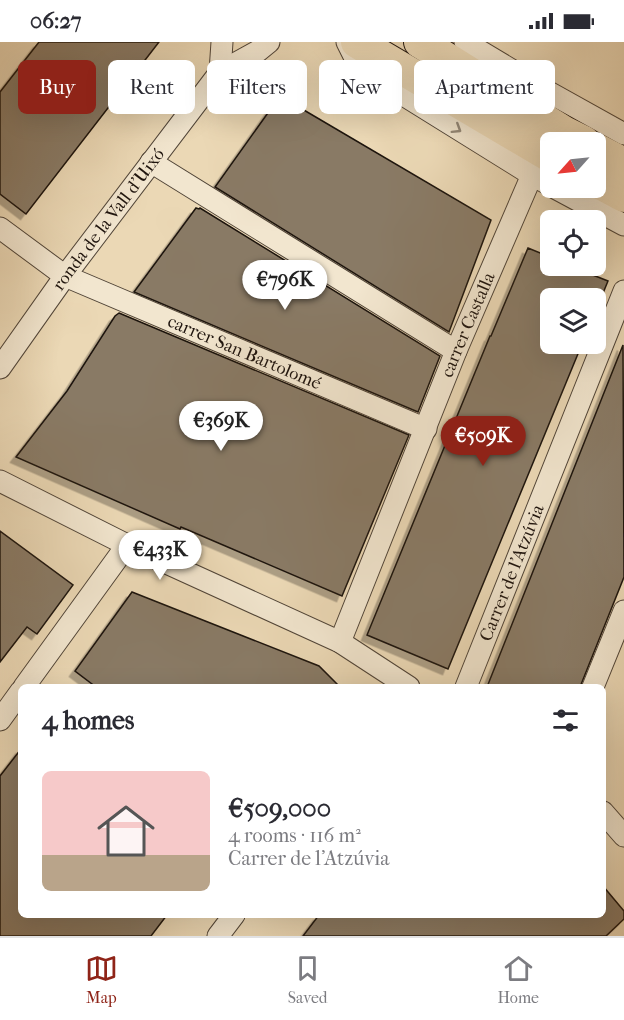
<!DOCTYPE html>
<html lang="en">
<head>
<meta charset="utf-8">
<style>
	:root { --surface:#fff; --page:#f7f7f7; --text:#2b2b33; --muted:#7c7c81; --line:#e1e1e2; --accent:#8f2418 }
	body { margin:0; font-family:"IM FELL French Canon",serif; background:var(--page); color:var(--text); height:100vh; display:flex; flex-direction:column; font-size:22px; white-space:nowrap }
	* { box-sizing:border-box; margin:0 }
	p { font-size:20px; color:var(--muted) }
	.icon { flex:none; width:33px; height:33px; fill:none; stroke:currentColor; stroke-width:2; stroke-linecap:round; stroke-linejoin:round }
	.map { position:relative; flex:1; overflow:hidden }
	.drawer { position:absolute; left:18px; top:642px; width:588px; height:234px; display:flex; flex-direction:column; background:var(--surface); border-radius:9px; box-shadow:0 6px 24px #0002 }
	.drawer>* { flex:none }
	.hud { position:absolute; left:18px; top:18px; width:588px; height:54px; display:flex; gap:12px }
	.needle { width:39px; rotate:243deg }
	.tools { position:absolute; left:540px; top:90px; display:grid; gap:12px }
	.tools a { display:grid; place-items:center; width:66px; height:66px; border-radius:9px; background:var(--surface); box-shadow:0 6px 24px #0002; font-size:30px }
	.price { position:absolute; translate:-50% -51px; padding:0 14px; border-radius:21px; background:#fff; color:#222; font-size:20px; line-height:39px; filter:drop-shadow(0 2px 3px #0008) }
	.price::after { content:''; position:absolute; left:50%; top:36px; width:18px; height:14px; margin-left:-9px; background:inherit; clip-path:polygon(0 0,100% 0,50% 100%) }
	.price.current { background:var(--accent); color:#fff }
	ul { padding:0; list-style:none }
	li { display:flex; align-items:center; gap:18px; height:150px; padding:0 24px }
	li span { display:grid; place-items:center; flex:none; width:168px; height:120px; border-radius:9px; color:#555 }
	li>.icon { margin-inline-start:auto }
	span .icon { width:72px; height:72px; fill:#fffc; stroke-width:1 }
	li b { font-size:26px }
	h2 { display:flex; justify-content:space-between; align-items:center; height:72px; padding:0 24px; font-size:26px }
	.chip { padding:0 21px; border-radius:9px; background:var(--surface); box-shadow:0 6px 24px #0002; font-size:21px; line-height:54px }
	.chip.current { background:var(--accent); color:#fff }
	.status { display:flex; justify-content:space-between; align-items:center; height:42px; padding:0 30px; background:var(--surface); direction:ltr }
	.status svg { height:16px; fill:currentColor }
	.tab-bar { display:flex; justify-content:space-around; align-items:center; height:84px; border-top:2px solid var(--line); background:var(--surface); font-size:16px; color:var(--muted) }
	.tab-bar a { display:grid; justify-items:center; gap:3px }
	.tab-bar .current { color:var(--accent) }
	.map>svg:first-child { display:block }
</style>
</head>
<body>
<div class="status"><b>06:27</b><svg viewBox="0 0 49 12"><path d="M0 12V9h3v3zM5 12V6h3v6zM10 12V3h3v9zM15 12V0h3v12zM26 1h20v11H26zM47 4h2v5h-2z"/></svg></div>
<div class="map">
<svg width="624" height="894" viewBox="0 0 624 894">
	<defs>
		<filter id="shadow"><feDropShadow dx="-5.5" dy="5.5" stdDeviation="0" flood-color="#0004"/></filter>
	</defs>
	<rect width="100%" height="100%" fill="#ebd8b5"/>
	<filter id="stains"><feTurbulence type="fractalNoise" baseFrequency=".00333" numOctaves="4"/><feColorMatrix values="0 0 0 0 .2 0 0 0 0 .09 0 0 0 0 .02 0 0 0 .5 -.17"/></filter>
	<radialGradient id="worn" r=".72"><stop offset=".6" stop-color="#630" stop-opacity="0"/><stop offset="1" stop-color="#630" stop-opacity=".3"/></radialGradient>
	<g fill="#897a65" stroke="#1e140e" stroke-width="1.5" filter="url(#shadow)">
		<polygon points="39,0 159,0 26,172 0,152 0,50"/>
		<polygon points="280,54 491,178 449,290 215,145"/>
		<polygon points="196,166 199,167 200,166 440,314 418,370 134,250"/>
		<polygon points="528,206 550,215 550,224 570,224 608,239 601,256 550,256 550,302 582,302 448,627 367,593 490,294 491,294"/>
		<polygon points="119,271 409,393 342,554 181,485 180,487 16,415 67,349 115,274"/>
		<polygon points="623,303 624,535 580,645 487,645"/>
		<polygon points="0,489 73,543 37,592 27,585 0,620"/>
		<polygon points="132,550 319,624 340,645 96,645 75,629"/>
		<polygon points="21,707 21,873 167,873 151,894 0,894 0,734"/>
		<polygon points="603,844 624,869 624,877 606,894 303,894 319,873 603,873"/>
	</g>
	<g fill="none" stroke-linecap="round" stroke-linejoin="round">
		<defs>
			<g id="street">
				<polyline points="347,0 356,18 405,54 532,133 550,143"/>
				<polyline points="465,0 545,48 624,92"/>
				<polyline points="220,30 222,0"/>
				<polyline points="151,120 456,309"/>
				<polyline points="555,146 624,183"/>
				<path id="s1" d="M 0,186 L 65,234 L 426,387"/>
				<path id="s2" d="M 0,326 L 65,234 L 220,30 L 258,9 L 269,0"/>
				<polyline points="0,439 127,503 340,600 409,645"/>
				<path id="s3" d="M 340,600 L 456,309 L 532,133"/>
				<polyline points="24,645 127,503"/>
				<path id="s4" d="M 466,645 L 624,249"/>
				<polyline points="593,645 624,569"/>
				<polyline points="0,678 21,649"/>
				<polyline points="603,770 624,794"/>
				<polyline points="218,894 234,873"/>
			</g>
			<g id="primary">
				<polyline points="357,0 550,114"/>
				<polyline points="420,0 564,90 584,100"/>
				<polyline points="596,107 624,122"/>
				<polyline points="596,139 624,154"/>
			</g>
		</defs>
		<use href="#street" stroke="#514538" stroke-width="23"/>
		<use href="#primary" stroke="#1e140e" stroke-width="34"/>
		<use href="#street" stroke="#f2e6cf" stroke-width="21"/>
		<use href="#primary" stroke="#ebd8b5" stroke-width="32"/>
	</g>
	<defs><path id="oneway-chevron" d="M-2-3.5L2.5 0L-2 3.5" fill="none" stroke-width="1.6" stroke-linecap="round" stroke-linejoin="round" transform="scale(1.5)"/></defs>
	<use stroke="#938878" href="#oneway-chevron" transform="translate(457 87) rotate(32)"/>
	<g text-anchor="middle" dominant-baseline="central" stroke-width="5" stroke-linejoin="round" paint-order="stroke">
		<g font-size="18" fill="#1e140e" stroke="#f2e6cf">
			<text stroke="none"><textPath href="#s2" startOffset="184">ronda de la Vall d'Uixó</textPath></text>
			<text stroke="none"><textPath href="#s3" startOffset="342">carrer Castalla</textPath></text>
			<text stroke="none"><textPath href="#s1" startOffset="276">carrer San Bartolomé</textPath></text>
			<text stroke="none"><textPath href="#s4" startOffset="123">Carrer de l'Atzúvia</textPath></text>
		</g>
	</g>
	<rect width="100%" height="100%" filter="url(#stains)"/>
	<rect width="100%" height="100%" fill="url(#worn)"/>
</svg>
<div class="tools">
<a><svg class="needle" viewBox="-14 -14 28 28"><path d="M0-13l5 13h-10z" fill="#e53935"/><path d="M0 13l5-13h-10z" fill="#7c7c81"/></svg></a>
<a><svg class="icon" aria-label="locate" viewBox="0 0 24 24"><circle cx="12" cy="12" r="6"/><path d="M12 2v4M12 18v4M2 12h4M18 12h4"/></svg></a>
<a><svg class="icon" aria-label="layers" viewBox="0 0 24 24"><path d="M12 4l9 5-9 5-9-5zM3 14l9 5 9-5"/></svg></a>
</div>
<b class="price" style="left:285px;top:269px">€796K</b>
<b class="price" style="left:221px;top:410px">€369K</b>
<b class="price current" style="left:483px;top:425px">€509K</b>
<b class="price" style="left:160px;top:539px">€433K</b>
<div class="hud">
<a class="chip current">Buy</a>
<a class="chip">Rent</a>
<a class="chip">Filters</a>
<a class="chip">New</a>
<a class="chip">Apartment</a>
</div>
<section class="drawer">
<h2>4 homes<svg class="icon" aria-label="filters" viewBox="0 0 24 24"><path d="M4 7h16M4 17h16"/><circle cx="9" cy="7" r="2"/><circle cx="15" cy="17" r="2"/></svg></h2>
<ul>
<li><span style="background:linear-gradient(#f6c9c9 70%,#b9a48a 0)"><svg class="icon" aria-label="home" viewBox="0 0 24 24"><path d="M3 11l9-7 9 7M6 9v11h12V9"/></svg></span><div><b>€509,000</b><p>4 rooms · 116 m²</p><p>Carrer de l'Atzúvia</p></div></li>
</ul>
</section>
</div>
<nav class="tab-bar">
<a class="current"><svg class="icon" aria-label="map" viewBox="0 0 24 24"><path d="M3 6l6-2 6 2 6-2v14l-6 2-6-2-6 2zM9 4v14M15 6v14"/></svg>Map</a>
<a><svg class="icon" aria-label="saved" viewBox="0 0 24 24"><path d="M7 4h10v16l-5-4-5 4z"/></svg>Saved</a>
<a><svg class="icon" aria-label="home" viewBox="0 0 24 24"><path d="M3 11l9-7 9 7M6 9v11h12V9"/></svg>Home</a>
</nav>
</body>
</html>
